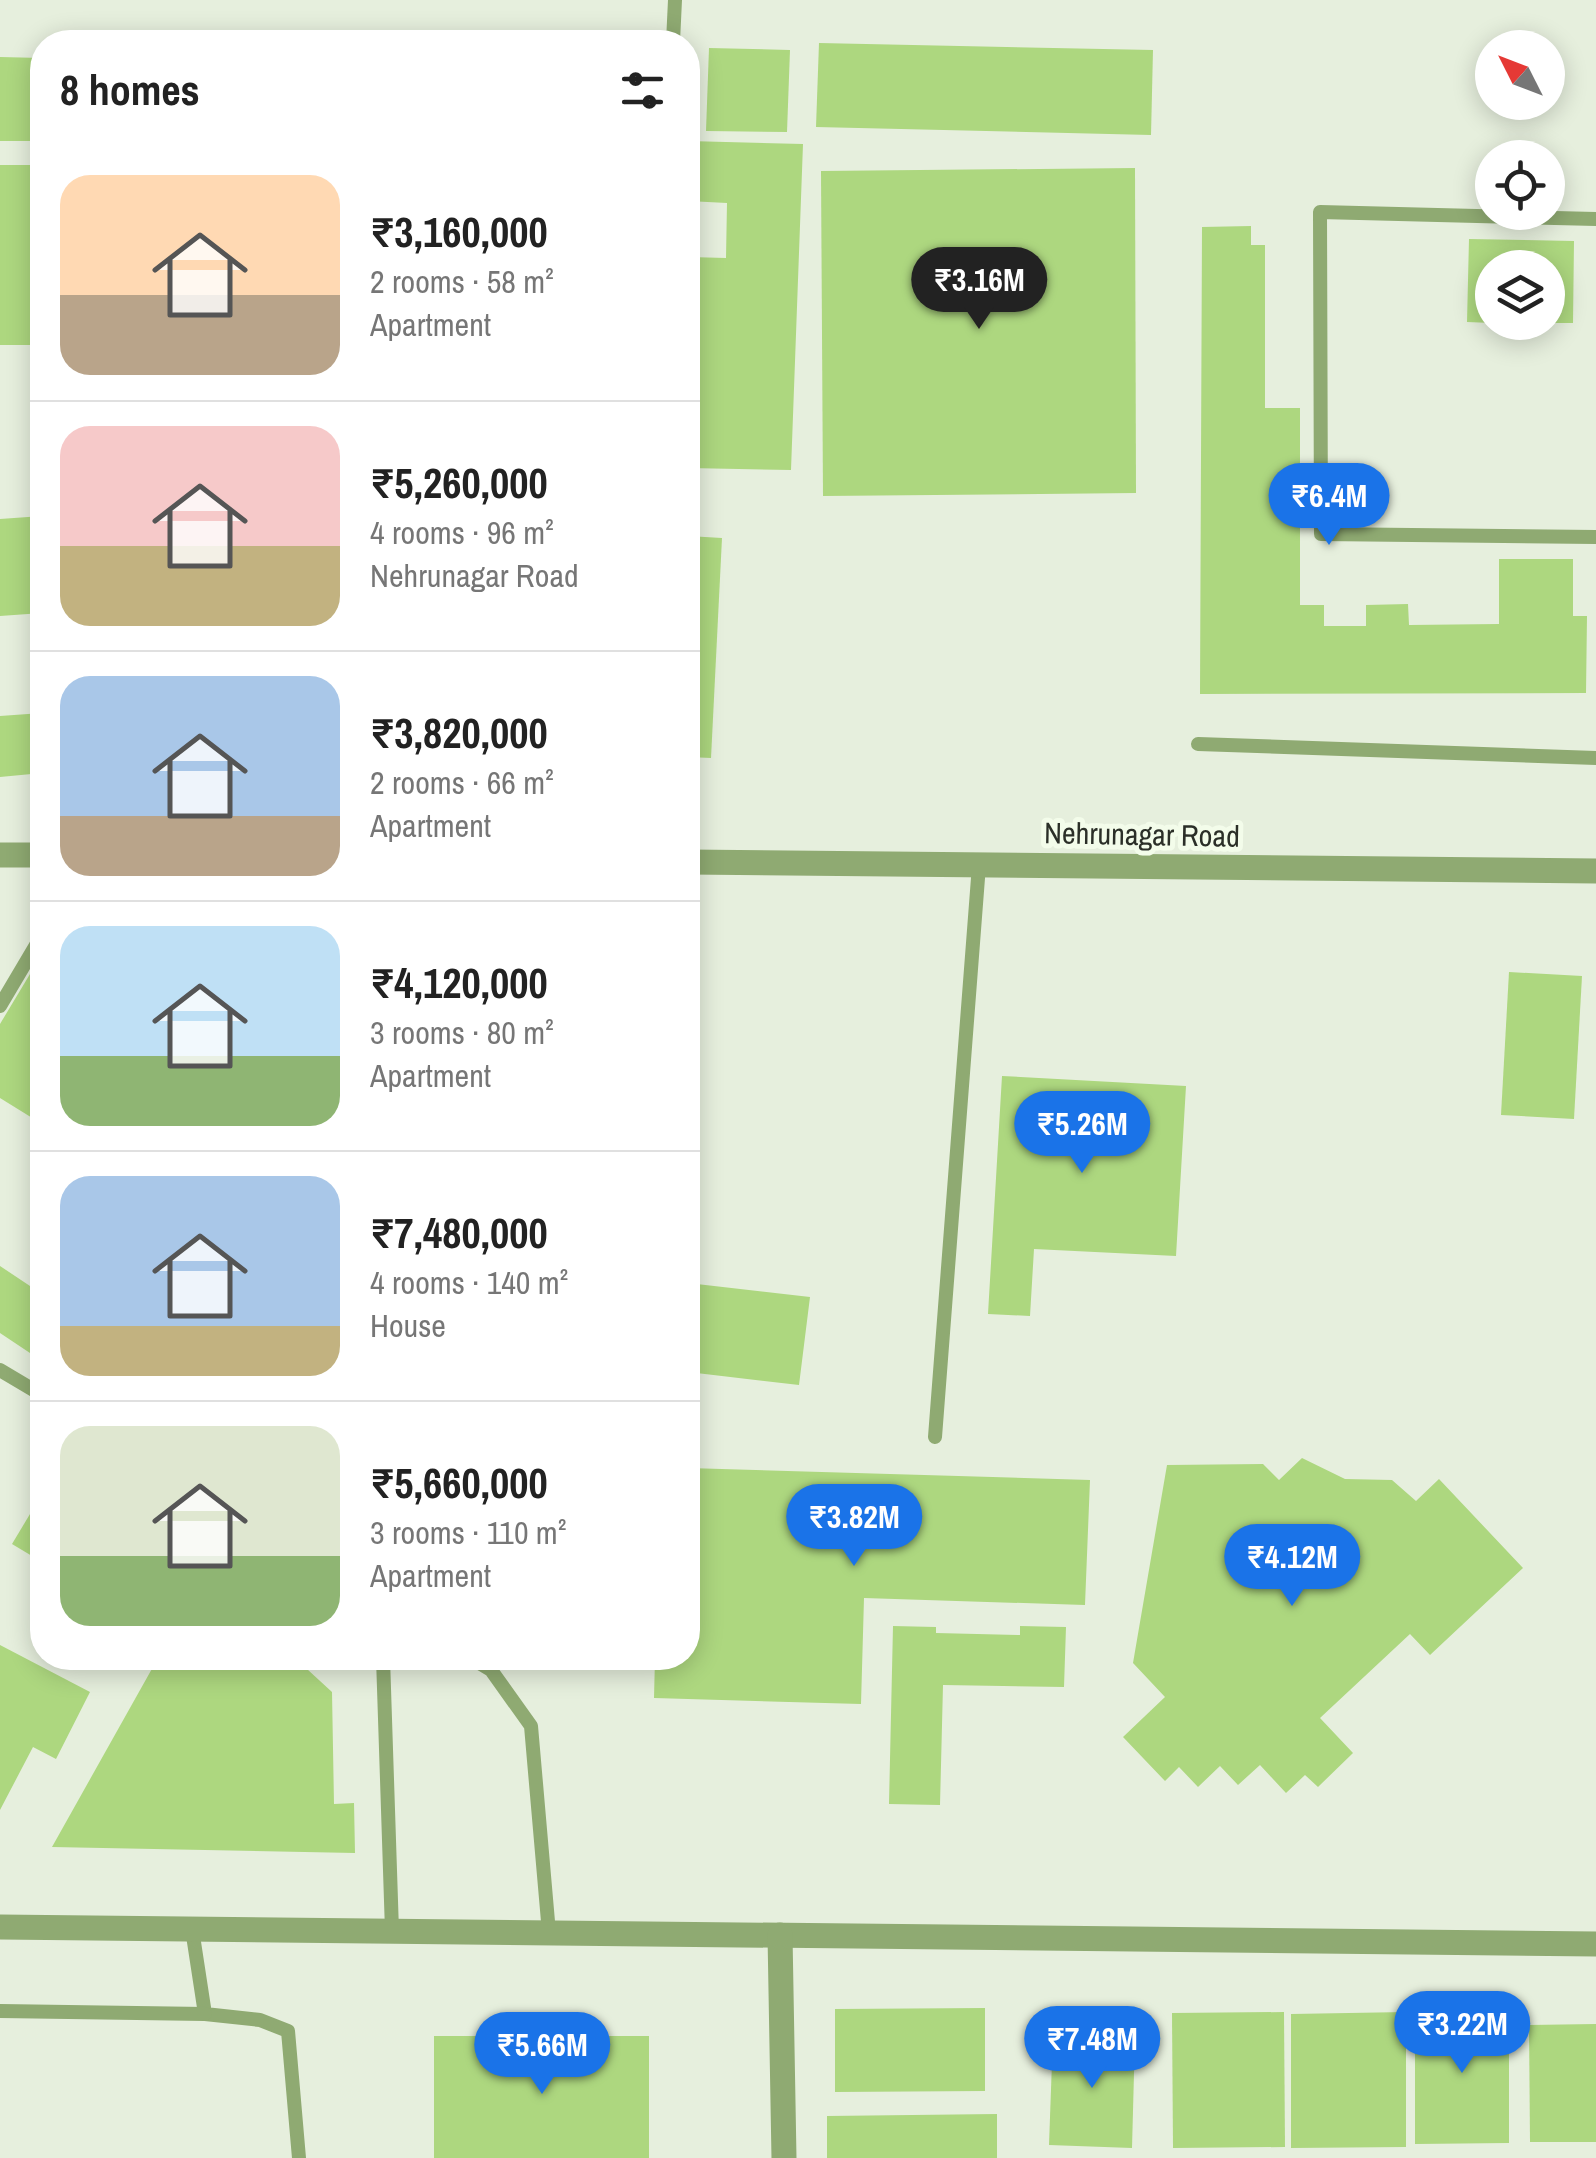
<!DOCTYPE html>
<html lang="en">
<head>
<meta charset="utf-8">
<style>
	:root { --surface:#fff; --page:#f2f2f2; --text:#222; --muted:#767676; --line:#e0e0e0; --accent:#1a73e8 }
	body { margin:0; font-family:"Archivo Narrow",sans-serif; background:var(--page); color:var(--text); height:100vh; display:flex; flex-direction:column; font-size:38px; white-space:nowrap }
	* { box-sizing:border-box; margin:0 }
	p { font-size:32px; color:var(--muted) }
	.icon { flex:none; width:55px; height:55px; fill:none; stroke:currentColor; stroke-width:2; stroke-linecap:round; stroke-linejoin:round }
	.map { position:relative; flex:1; overflow:hidden }
	.sheet { position:absolute; left:30px; top:30px; width:670px; height:1640px; display:flex; flex-direction:column; background:var(--surface); border-radius:40px; box-shadow:0 5px 25px #0003 }
	.sheet>* { flex:none }
	.needle { width:65px; rotate:312deg }
	.tools { position:absolute; left:1475px; top:30px; display:grid; gap:20px }
	.tools a { display:grid; place-items:center; width:90px; height:90px; border-radius:50%; background:var(--surface); box-shadow:0 5px 25px #0003; font-size:50px }
	.price { position:absolute; translate:-50% -85px; padding:0 22px; border-radius:35px; background:var(--accent); color:#fff; font-size:32px; line-height:65px; filter:drop-shadow(0 2px 5px #0008) }
	.price::after { content:''; position:absolute; left:50%; top:60px; width:30px; height:22px; margin-left:-15px; background:inherit; clip-path:polygon(0 0,100% 0,50% 100%) }
	.price.active { background:#222; color:#fff }
	ul { padding:0; list-style:none }
	li { display:flex; align-items:center; gap:30px; height:250px; padding:0 30px }
	li+li { border-top:2px solid var(--line) }
	li span { display:grid; place-items:center; flex:none; width:280px; height:200px; border-radius:30px; color:#555 }
	li>.icon { margin-inline-start:auto }
	span .icon { width:120px; height:120px; fill:#fffc; stroke-width:1 }
	li b { font-size:42px }
	h2 { display:flex; justify-content:space-between; align-items:center; height:120px; padding:0 30px; font-size:42px }
	.map>svg:first-child { display:block }
</style>
</head>
<body>
<div class="map">
<svg width="1596" height="2158" viewBox="0 0 1596 2158">
	<rect width="100%" height="100%" fill="#e6efdd"/>
	<g fill="#add77f">
		<polygon points="819,43 1153,50 1151,135 816,127"/>
		<polygon points="709,48 790,50 787,132 706,131"/>
		<polygon points="0,57 42,58 42,141 0,141"/>
		<polygon points="688,141 803,144 791,470 688,468 689,257 726,258 727,203 688,201 688,186 698,186 699,167 688,167"/>
		<polygon points="0,165 42,165 42,360 37,360 38,345 0,345"/>
		<polygon points="1135,168 1136,493 823,496 821,171"/>
		<polygon points="1251,226 1251,245 1265,245 1265,408 1300,408 1300,605 1324,605 1324,626 1366,626 1366,605 1408,604 1409,625 1499,624 1499,559 1573,559 1573,616 1587,616 1586,693 1200,694 1202,227"/>
		<polygon points="1469,239 1574,241 1573,323 1548,323 1548,268 1492,268 1492,323 1467,322"/>
		<polygon points="42,516 42,613 0,616 0,519"/>
		<polygon points="688,536 722,538 711,758 688,757"/>
		<polygon points="42,713 42,773 0,777 0,716"/>
		<polygon points="42,954 42,1124 0,1098 0,1024"/>
		<polygon points="1509,972 1582,976 1574,1119 1501,1115"/>
		<polygon points="1002,1076 1186,1086 1176,1256 1034,1249 1030,1316 988,1314"/>
		<polygon points="0,1266 42,1294 42,1361 0,1333"/>
		<polygon points="688,1283 810,1297 799,1385 688,1372"/>
		<polygon points="1302,1458 1345,1479 1392,1480 1416,1501 1439,1479 1523,1568 1430,1655 1410,1634 1320,1718 1353,1753 1318,1787 1305,1775 1286,1793 1260,1765 1238,1785 1220,1766 1198,1787 1179,1767 1165,1781 1123,1737 1165,1697 1133,1663 1167,1465 1263,1464 1279,1480"/>
		<polygon points="688,1468 1090,1480 1085,1605 864,1598 861,1704 654,1698 655,1658 688,1658"/>
		<polygon points="42,1494 42,1562 12,1544"/>
		<polygon points="893,1626 936,1627 936,1633 1020,1635 1020,1626 1066,1627 1064,1687 943,1685 940,1805 889,1804"/>
		<polygon points="0,1645 90,1692 56,1759 33,1747 0,1810"/>
		<polygon points="158,1658 295,1658 332,1692 334,1804 354,1803 355,1853 52,1847"/>
		<polygon points="985,2008 985,2091 835,2092 835,2009"/>
		<polygon points="1509,2008 1509,2143 1415,2144 1415,2009"/>
		<polygon points="1284,2012 1285,2147 1173,2148 1172,2013"/>
		<polygon points="1406,2012 1406,2147 1291,2148 1291,2014"/>
		<polygon points="1596,2024 1596,2142 1530,2142 1529,2025"/>
		<polygon points="1053,2034 1135,2036 1132,2148 1049,2145"/>
		<rect x="434" y="2036" width="215" height="122"/>
		<polygon points="997,2114 997,2158 827,2158 827,2116"/>
	</g>
	<g fill="none" stroke-linecap="round" stroke-linejoin="round">
		<g stroke="#8faa72" stroke-width="14">
			<polyline points="673,42 675,0"/>
			<polyline points="1596,219 1320,212 1321,534 1596,537"/>
			<polyline points="1198,744 1596,758"/>
			<polyline points="0,1006 42,935"/>
			<polyline points="0,1370 42,1395"/>
			<polyline points="935,1437 979,865"/>
			<polyline points="383,1658 392,1931"/>
			<polyline points="471,1658 491,1670 531,1726 549,1933"/>
			<polyline points="192,1929 205,2014 260,2020 288,2031 299,2158"/>
			<polyline points="0,2011 205,2014"/>
		</g>
		<g stroke="#8faa72" stroke-width="25">
			<polyline points="0,855 42,855"/>
			<polyline points="688,862 1596,871"/>
			<polyline points="0,1927 1596,1944"/>
			<polyline points="780,1935 784,2158"/>
		</g>
	</g>
	<g text-anchor="middle" dominant-baseline="central" stroke-width="10" stroke-linejoin="round" paint-order="stroke">
		<g font-size="30" fill="#2b2f28" stroke="#f3fcea">
			<text transform="translate(1142 834) rotate(1)">Nehrunagar Road</text>
		</g>
	</g>
</svg>
<div class="tools">
<a><svg class="needle" viewBox="-14 -14 28 28"><path d="M0-13l5 13h-10z" fill="#e53935"/><path d="M0 13l5-13h-10z" fill="#767676"/></svg></a>
<a><svg class="icon" aria-label="locate" viewBox="0 0 24 24"><circle cx="12" cy="12" r="6"/><path d="M12 2v4M12 18v4M2 12h4M18 12h4"/></svg></a>
<a><svg class="icon" aria-label="layers" viewBox="0 0 24 24"><path d="M12 4l9 5-9 5-9-5zM3 14l9 5 9-5"/></svg></a>
</div>
<b class="price active" style="left:979px;top:332px">₹3.16M</b>
<b class="price" style="left:1329px;top:548px">₹6.4M</b>
<b class="price" style="left:1082px;top:1176px">₹5.26M</b>
<b class="price" style="left:854px;top:1569px">₹3.82M</b>
<b class="price" style="left:1292px;top:1609px">₹4.12M</b>
<b class="price" style="left:1462px;top:2076px">₹3.22M</b>
<b class="price" style="left:1092px;top:2091px">₹7.48M</b>
<b class="price" style="left:542px;top:2097px">₹5.66M</b>
<section class="sheet">
<h2>8 homes<svg class="icon" aria-label="filters" viewBox="0 0 24 24"><path d="M4 7h16M4 17h16"/><circle cx="9" cy="7" r="2"/><circle cx="15" cy="17" r="2"/></svg></h2>
<ul>
<li><span style="background:linear-gradient(#ffd9b3 60%,#b9a48a 0)"><svg class="icon" aria-label="home" viewBox="0 0 24 24"><path d="M3 11l9-7 9 7M6 9v11h12V9"/></svg></span><div><b>₹3,160,000</b><p>2 rooms · 58 m²</p><p>Apartment</p></div></li>
<li><span style="background:linear-gradient(#f6c9c9 60%,#c2b280 0)"><svg class="icon" aria-label="home" viewBox="0 0 24 24"><path d="M3 11l9-7 9 7M6 9v11h12V9"/></svg></span><div><b>₹5,260,000</b><p>4 rooms · 96 m²</p><p>Nehrunagar Road</p></div></li>
<li><span style="background:linear-gradient(#a9c7e8 70%,#b9a48a 0)"><svg class="icon" aria-label="home" viewBox="0 0 24 24"><path d="M3 11l9-7 9 7M6 9v11h12V9"/></svg></span><div><b>₹3,820,000</b><p>2 rooms · 66 m²</p><p>Apartment</p></div></li>
<li><span style="background:linear-gradient(#bfe0f5 65%,#8fb573 0)"><svg class="icon" aria-label="home" viewBox="0 0 24 24"><path d="M3 11l9-7 9 7M6 9v11h12V9"/></svg></span><div><b>₹4,120,000</b><p>3 rooms · 80 m²</p><p>Apartment</p></div></li>
<li><span style="background:linear-gradient(#a9c7e8 75%,#c2b280 0)"><svg class="icon" aria-label="home" viewBox="0 0 24 24"><path d="M3 11l9-7 9 7M6 9v11h12V9"/></svg></span><div><b>₹7,480,000</b><p>4 rooms · 140 m²</p><p>House</p></div></li>
<li><span style="background:linear-gradient(#dfe7d0 65%,#8fb573 0)"><svg class="icon" aria-label="home" viewBox="0 0 24 24"><path d="M3 11l9-7 9 7M6 9v11h12V9"/></svg></span><div><b>₹5,660,000</b><p>3 rooms · 110 m²</p><p>Apartment</p></div></li>
</ul>
</section>
</div>
</body>
</html>
